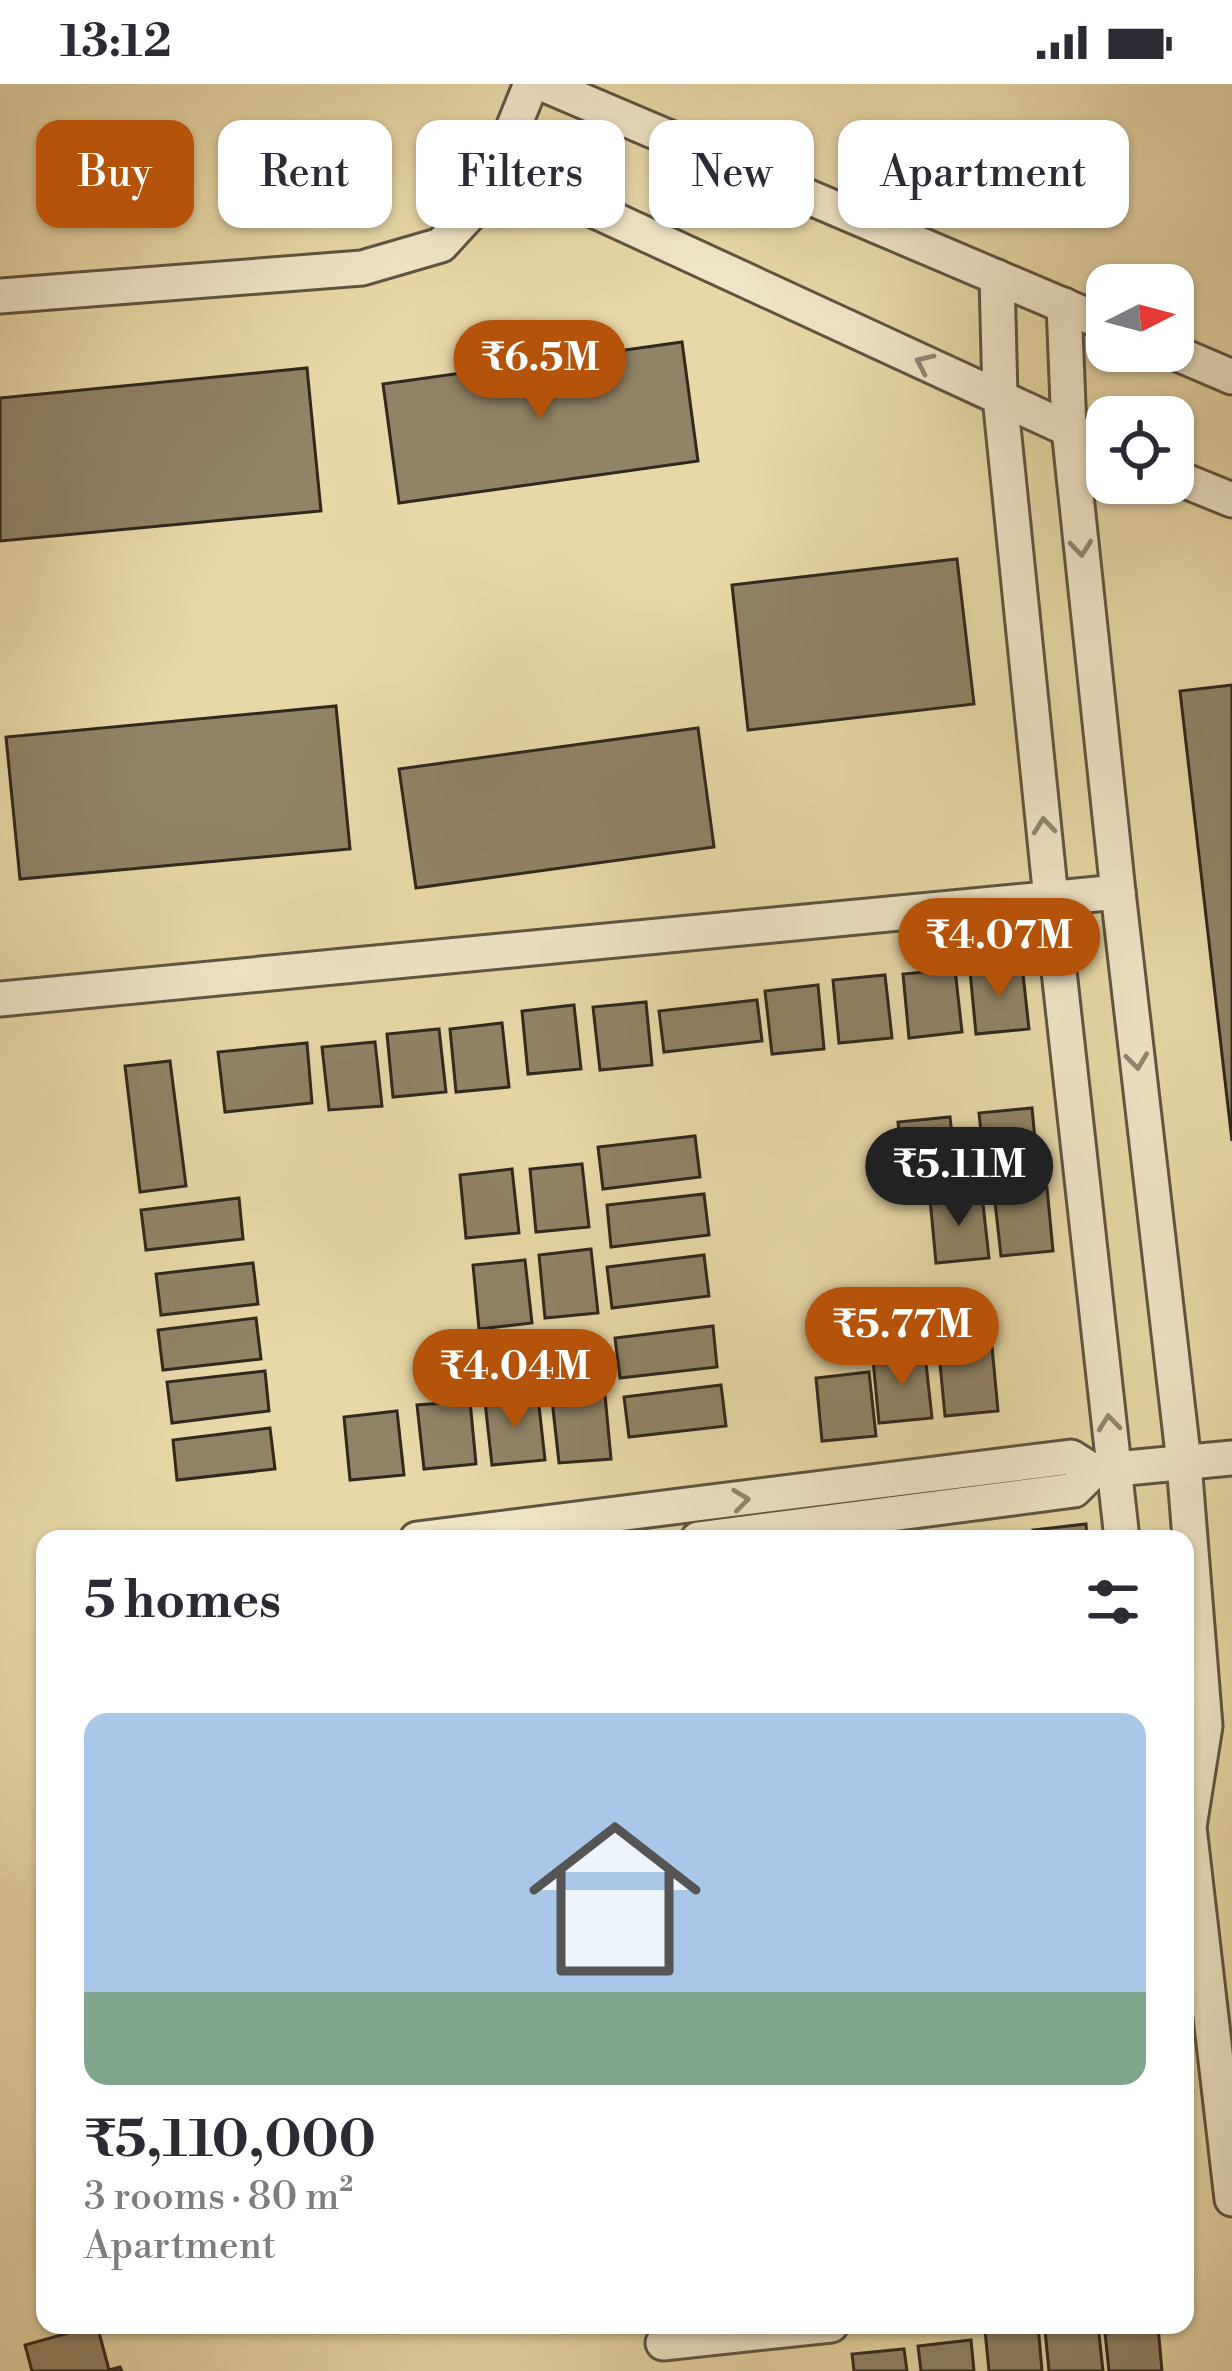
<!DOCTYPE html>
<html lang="en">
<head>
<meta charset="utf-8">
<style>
	:root { --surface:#fff; --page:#f2f2f3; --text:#2b2b33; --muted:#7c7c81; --line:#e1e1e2; --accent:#b45309 }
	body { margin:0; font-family:"Libre Bodoni",serif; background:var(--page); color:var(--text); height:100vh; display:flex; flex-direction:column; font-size:45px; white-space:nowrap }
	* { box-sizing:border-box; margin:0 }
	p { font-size:39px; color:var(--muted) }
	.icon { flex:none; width:66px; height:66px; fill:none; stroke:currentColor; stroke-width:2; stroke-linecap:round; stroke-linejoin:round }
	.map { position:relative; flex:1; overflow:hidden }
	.sheet { position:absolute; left:36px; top:1446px; width:1158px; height:804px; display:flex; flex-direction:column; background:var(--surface); border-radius:24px; box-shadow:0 3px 9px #0004 }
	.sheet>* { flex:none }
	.guide { position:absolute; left:36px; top:36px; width:1161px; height:108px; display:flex; gap:24px }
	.needle { width:78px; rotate:84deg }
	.buttons { position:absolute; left:1086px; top:180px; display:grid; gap:24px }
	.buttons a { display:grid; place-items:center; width:108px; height:108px; border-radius:24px; background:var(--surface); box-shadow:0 3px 9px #0004; font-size:60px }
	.price { position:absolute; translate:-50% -102px; padding:0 27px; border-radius:42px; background:var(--accent); color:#fff; font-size:39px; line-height:78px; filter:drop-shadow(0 3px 6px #0008) }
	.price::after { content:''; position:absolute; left:50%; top:72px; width:36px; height:27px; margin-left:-18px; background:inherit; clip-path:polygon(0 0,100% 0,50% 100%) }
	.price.active { background:#222; color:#fff }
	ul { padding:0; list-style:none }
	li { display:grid; align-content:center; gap:24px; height:636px; padding:0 48px }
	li+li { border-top:3px solid var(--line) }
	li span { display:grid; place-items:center; height:372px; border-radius:24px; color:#555 }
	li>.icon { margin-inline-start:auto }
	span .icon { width:216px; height:216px; fill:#fffc; stroke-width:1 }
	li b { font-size:51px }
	h2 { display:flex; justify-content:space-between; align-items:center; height:144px; padding:0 48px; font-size:51px }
	.chip { padding:0 42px; border-radius:24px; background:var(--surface); box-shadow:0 3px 9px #0004; font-size:42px; line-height:108px }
	.chip.active { background:var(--accent); color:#fff }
	.status { display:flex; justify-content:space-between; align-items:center; height:84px; padding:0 60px; background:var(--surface); direction:ltr }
	.status svg { height:33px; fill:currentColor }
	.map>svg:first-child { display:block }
</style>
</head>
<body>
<div class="status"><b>13:12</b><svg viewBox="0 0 49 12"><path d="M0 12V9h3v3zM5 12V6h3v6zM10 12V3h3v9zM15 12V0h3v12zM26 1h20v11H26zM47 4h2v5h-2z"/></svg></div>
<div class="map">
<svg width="1232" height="2287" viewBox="0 0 1232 2287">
	<rect width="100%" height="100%" fill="#e8d7a7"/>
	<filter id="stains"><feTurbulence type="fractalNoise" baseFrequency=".00167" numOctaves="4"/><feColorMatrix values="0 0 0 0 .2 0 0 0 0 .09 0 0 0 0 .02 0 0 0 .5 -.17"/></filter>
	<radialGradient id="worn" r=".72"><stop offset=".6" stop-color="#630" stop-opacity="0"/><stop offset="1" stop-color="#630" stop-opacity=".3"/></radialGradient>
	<g fill="#918365" stroke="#32281e" stroke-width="3">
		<polygon points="682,258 698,377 399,419 383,300"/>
		<polygon points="307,284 321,427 0,457 0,314"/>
		<polygon points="957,475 974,620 748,646 732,501"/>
		<polygon points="1232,601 1232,1057 1180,607"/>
		<polygon points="336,622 350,765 20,795 6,653"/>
		<polygon points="698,644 714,763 416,804 399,685"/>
		<polygon points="1022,881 1029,945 976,950 970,887"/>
		<polygon points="955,885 962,948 909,954 903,890"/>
		<polygon points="885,891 892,954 839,959 833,896"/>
		<polygon points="818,901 824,965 772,970 765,907"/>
		<polygon points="757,916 762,957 664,968 659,927"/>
		<polygon points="646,918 652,981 600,986 593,923"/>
		<polygon points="574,921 581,985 528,990 522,927"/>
		<polygon points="502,939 509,1003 456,1008 450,945"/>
		<polygon points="439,945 446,1008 393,1013 387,950"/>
		<polygon points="375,958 382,1022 329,1026 322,963"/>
		<polygon points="307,959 312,1019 225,1028 218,968"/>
		<polygon points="170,977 186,1102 140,1108 125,982"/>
		<polygon points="1032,1024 1038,1087 986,1093 979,1029"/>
		<polygon points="950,1033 957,1096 904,1101 898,1038"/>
		<polygon points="695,1052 700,1093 603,1105 598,1063"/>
		<polygon points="582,1080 589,1143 536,1148 530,1085"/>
		<polygon points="512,1085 519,1149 466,1154 460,1091"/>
		<polygon points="1047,1104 1053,1167 1001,1172 994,1109"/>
		<polygon points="704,1110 709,1151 611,1163 607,1121"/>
		<polygon points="982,1111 989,1174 936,1179 930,1115"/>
		<polygon points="239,1114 243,1155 146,1166 141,1126"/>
		<polygon points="591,1165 598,1229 545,1234 539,1171"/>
		<polygon points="704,1171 709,1212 612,1224 607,1183"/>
		<polygon points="525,1176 532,1239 479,1245 473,1181"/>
		<polygon points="253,1179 258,1220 161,1231 156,1190"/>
		<polygon points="256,1234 261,1275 163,1286 158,1246"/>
		<polygon points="713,1242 717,1283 620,1294 615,1254"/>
		<polygon points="992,1263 998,1327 945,1332 939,1269"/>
		<polygon points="925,1270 932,1334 879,1339 873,1276"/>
		<polygon points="265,1287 269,1327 172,1339 167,1298"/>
		<polygon points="869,1288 876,1352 822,1357 816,1294"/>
		<polygon points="721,1301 726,1342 629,1353 624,1313"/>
		<polygon points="605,1311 611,1375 559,1379 552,1316"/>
		<polygon points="538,1313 545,1376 492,1381 485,1318"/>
		<polygon points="470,1317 476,1380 424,1385 417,1321"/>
		<polygon points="397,1327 404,1391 350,1396 344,1333"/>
		<polygon points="270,1344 275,1385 177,1396 173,1356"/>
		<polygon points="1086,1440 1087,1455 1034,1455 1033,1446"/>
		<polygon points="97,2241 109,2286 120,2283 122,2287 32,2287 25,2261"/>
		<polygon points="1038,2241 1042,2287 989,2287 985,2246"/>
		<polygon points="1098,2241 1103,2287 1049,2287 1045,2246"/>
		<polygon points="1158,2243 1162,2287 1109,2287 1105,2249"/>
		<polygon points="971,2256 974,2287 921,2287 918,2262"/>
		<polygon points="904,2265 907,2287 854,2287 852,2270"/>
	</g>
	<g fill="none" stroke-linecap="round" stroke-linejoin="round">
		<defs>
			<g id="minor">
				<polyline points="543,0 1107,240"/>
				<polyline points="485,113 565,113 1107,363"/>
				<polyline points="997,193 1000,313 1051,815 1122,1455"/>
				<polyline points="0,212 362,184 441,161 485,113 531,0"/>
				<polyline points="1064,221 1069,345 1118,808 1184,1379 1205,1642 1189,1743 1232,2115"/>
				<polyline points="1171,267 1232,293"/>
				<polyline points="1173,392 1232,416"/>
				<polyline points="0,915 1118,808"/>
				<polyline points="1095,1387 1232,1374"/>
				<polyline points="417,1455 1071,1373 1093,1387 1074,1406 698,1455"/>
				<polyline points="663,2259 831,2241"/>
			</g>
		</defs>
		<use href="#minor" stroke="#605440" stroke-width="39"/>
		<use href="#minor" stroke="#f0e5c6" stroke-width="33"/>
	</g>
	<defs><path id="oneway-chevron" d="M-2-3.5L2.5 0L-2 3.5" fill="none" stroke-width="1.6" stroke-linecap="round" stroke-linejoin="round" transform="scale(3)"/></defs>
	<g stroke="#918672">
		<use href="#oneway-chevron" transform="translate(924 279) rotate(-155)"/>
		<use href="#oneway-chevron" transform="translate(1081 464) rotate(84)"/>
		<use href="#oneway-chevron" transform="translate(1044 742) rotate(-96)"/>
		<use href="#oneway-chevron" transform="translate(1137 977) rotate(83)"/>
		<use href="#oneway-chevron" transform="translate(1109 1339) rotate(-96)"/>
		<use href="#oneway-chevron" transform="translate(741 1416) rotate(-7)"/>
	</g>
	<rect width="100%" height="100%" filter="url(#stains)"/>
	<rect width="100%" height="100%" fill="url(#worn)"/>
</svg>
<div class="buttons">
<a><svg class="needle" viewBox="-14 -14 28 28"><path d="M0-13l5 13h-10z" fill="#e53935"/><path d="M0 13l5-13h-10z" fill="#7c7c81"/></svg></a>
<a><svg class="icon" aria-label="locate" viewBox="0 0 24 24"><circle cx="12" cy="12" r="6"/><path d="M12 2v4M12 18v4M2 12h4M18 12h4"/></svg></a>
</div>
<b class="price" style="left:540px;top:338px">₹6.5M</b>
<b class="price" style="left:999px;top:916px">₹4.07M</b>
<b class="price active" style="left:959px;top:1145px">₹5.11M</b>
<b class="price" style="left:902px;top:1305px">₹5.77M</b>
<b class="price" style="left:515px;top:1347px">₹4.04M</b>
<div class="guide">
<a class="chip active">Buy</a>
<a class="chip">Rent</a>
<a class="chip">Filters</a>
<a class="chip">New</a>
<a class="chip">Apartment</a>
</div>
<section class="sheet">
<h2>5 homes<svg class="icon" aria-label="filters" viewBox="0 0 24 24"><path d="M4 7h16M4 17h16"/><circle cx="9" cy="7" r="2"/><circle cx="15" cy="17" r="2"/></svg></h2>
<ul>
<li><span style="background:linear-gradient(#a9c7e8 75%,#7fa58c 0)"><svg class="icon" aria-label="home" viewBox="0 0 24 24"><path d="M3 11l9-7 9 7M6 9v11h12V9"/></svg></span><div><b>₹5,110,000</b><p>3 rooms · 80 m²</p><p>Apartment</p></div></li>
</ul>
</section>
</div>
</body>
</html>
